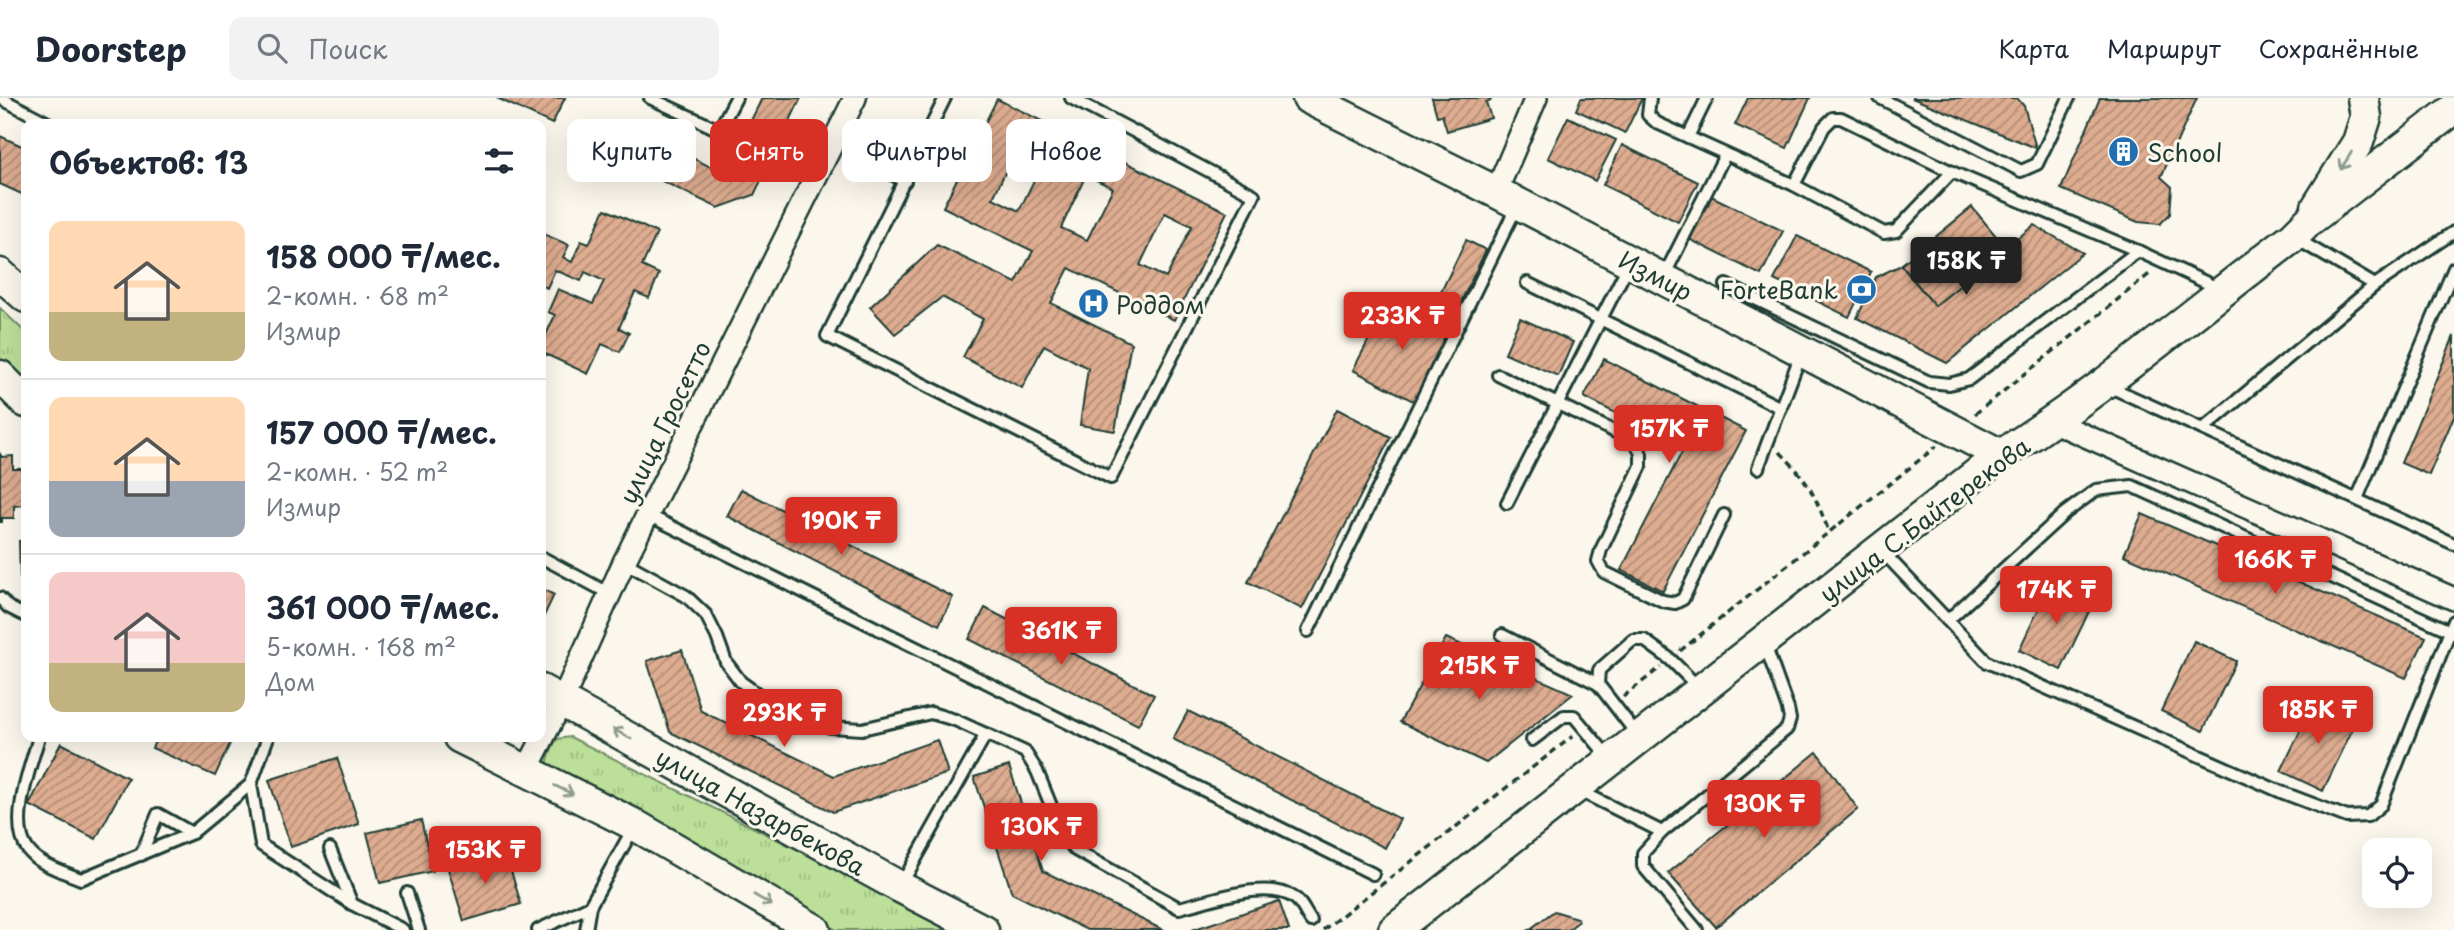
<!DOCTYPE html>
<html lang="ru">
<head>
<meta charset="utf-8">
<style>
	:root { --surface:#fff; --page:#f2f2f3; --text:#1f2937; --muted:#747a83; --line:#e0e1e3; --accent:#d93025 }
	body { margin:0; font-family:"Playpen Sans",sans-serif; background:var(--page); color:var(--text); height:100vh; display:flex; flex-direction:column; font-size:26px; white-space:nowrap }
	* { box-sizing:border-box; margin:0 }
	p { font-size:23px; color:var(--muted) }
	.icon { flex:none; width:38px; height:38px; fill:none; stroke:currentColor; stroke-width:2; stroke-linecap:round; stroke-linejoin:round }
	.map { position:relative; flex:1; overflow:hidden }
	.panel { position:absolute; left:21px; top:21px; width:525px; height:623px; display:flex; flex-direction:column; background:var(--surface); border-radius:14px; box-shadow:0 7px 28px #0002 }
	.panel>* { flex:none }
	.banner { position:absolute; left:567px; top:21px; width:665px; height:63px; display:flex; gap:14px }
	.fabs { position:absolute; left:2362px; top:740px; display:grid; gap:14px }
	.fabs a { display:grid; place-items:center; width:70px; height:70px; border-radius:14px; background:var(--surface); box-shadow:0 7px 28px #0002; font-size:35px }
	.price { position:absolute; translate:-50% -60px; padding:0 16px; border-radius:7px; background:var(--accent); color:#fff; font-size:23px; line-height:46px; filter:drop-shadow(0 2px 4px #0008) }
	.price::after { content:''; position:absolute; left:50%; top:42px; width:21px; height:16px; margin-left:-10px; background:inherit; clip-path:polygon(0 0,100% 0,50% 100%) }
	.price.active { background:#222; color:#fff }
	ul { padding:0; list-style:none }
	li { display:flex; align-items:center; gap:21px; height:175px; padding:0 28px }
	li+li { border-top:2px solid var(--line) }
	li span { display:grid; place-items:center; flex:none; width:196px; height:140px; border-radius:14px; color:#555 }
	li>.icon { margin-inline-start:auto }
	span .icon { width:84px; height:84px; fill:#fffc; stroke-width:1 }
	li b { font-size:30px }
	h2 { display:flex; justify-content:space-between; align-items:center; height:84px; padding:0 28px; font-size:30px }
	.tag { padding:0 24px; border-radius:14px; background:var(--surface); box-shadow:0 7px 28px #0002; font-size:24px; line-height:63px }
	.tag.active { background:var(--accent); color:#fff }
	header { display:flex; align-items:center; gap:42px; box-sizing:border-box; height:98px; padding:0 35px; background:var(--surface); border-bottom:2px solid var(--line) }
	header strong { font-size:33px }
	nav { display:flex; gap:38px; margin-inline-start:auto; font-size:24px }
	.search { width:490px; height:63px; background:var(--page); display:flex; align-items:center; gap:18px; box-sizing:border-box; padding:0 24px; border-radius:14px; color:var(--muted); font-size:26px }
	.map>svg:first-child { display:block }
</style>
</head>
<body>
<header>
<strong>Doorstep</strong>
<div class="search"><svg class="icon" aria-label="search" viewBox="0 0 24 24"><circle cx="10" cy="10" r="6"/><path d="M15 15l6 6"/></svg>Поиск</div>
<nav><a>Карта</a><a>Маршрут</a><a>Сохранённые</a></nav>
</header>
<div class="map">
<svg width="2454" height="832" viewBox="0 0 2454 832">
	<defs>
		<pattern id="grass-tufts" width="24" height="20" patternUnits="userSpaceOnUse" patternTransform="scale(1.75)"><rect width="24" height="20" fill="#bcdf99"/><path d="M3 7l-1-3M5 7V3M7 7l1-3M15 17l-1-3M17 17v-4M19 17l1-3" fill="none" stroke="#a1c084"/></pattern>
		<pattern id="building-hatch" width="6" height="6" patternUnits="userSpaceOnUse" patternTransform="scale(1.75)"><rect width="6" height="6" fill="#deac90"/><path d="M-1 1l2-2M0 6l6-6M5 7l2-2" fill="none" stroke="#b38d76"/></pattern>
	</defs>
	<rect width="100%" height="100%" fill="#fbf7ec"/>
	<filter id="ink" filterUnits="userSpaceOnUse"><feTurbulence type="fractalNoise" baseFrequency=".0143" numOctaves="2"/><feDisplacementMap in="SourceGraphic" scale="14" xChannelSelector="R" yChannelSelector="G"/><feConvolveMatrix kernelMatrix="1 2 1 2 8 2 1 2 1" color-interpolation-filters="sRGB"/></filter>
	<g filter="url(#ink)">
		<g fill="url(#grass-tufts)" stroke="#6e8e66" stroke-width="2">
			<polygon points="0,210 26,235 26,301 0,274"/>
			<path d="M 570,639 L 960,832 L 837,832 L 546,684 C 546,667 548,655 557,641 Z"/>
		</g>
		<g fill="url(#building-hatch)" stroke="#1f3d34" stroke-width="2" fill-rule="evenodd">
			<polygon points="497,0 565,0 552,26"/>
			<polygon points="762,0 801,0 754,97 718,110 608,57 623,26 725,76"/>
			<polygon points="1432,0 1490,0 1491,2 1486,4 1491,20 1447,33 1442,17 1437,18"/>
			<polygon points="1581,0 1642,0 1625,35 1576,12"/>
			<polygon points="1748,0 1810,0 1787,50 1735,27"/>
			<polygon points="1912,0 2017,0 2024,8 2036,50"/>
			<polygon points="2100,0 2197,0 2161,79 2172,89 2170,116 2160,126 2138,124 2061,91"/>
			<path d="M 997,1 L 1227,114 L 1174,222 L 1069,170 L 1051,205 L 1131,245 L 1115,333 L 1080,327 L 1088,270 L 1044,247 L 1022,290 L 963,259 L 983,221 L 942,199 L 895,236 L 870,209 L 937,147 L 1016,185 L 1033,153 L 943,109 ZM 1018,47 L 1045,60 L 1019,113 L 993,100 ZM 1086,77 L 1113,90 L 1087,142 L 1061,130 ZM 1165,115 L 1192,128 L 1166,180 L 1140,167 Z"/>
			<polygon points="1568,19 1616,42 1595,83 1548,60"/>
			<polygon points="0,38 26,50 26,98 0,86"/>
			<polygon points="1622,47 1698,84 1678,124 1603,87"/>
			<polygon points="1709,97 1783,133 1761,177 1687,140"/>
			<polygon points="1972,109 2006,150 1935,208 1901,167"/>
			<polygon points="605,111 657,135 642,168 659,176 649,200 635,194 619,230 629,235 620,254 602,246 588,276 541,254 541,248 555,217 548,214 558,191 593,206 604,183 585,174 581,183 555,172 547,190 541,187 541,135 569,147 563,159 572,164 581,143 589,146"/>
			<polygon points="2034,127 2083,155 1947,265 1857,220 1876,179 1901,167 1935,208"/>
			<polygon points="1797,138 1871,174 1849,219 1774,182"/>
			<polygon points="1466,142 1486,152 1459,208 1439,198"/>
			<polygon points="1389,203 1450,235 1415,304 1353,272"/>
			<polygon points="1520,220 1573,244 1558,278 1505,255"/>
			<polygon points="2454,238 2454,318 2429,377 2401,365"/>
			<polygon points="1604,261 1746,333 1663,493 1621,472 1684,350 1584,299"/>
			<polygon points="1337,311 1391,339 1302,511 1248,484"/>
			<polygon points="0,356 2,359 13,358 13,371 22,371 23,407 14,408 14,420 2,420 2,424 0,424"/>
			<polygon points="741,391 953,499 939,527 727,418"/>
			<polygon points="2142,416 2426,539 2406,580 2124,457"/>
			<polygon points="19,443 26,443 26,479 20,480"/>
			<polygon points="2052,483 2094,503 2061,572 2019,552"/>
			<polygon points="541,490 554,497 541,524"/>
			<polygon points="985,510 1154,597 1138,627 969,541"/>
			<polygon points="1446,540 1573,596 1486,665 1400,624"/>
			<polygon points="2194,543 2236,563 2203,633 2161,613"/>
			<polygon points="682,552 701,613 834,678 937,642 948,675 833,714 670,634 647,563"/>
			<polygon points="2314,604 2356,624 2323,693 2281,673"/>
			<polygon points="1188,613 1400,721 1385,750 1173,641"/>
			<polygon points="157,639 233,639 215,678 152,650"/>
			<polygon points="61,645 128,680 96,741 29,707"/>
			<polygon points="1817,654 1858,711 1716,829 1668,775"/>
			<polygon points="337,660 359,726 291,749 269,682"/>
			<polygon points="1009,668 1043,773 1163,832 1087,832 1012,795 974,679"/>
			<polygon points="421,722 433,773 380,785 367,735"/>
			<polygon points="505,753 521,806 464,823 448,771"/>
			<polygon points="1279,803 1289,832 1192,832"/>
			<polygon points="1554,813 1577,820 1579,823 1568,832 1529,832"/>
		</g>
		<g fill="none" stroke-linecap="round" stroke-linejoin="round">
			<defs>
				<g id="lane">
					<polyline points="0,0 50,26"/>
					<polyline points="650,0 719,32 736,0"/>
					<polyline points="945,0 827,238 1111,380 1254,97 1071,0"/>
					<polyline points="1650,0 1648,17 1657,25 1794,87 1884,135 1896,133 1952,74"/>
					<polyline points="1880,0 2021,73 2037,66 2069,0"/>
					<polyline points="1688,39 1707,0"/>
					<polyline points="874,67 905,83"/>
					<polyline points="1794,87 1824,29 1833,20 1841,20 1952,74 2138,153 2220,191"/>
					<polyline points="2295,140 2375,187"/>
					<polyline points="1664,178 1725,57"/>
					<polyline points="1527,185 1781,310"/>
					<polyline points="1726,187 1929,284 1949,286 1969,281 2138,153"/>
					<polyline points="1498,277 1636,344 1641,356 1641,368 1601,452 1598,463 1604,474 1663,503 1675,505 1683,501 1724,417"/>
					<polyline points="2108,288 2454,446"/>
					<polyline points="2203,331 2375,187 2454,134"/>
					<polyline points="1758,370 1801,256"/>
					<polyline points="2357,401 2454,170"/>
					<polyline points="1507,405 1629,166"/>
					<polyline points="648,417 1373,776"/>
					<polyline points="1881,452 1987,564 2281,694 2347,719 2368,718 2381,707 2454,523"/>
					<polyline points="541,459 610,496"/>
					<path d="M 624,464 L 686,498 L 706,517 L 717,539 L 726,564 L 741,584 L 762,599 L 804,621 L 831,629 L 862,631 L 931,615 L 955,622 L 1025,654 L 1037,673 L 1062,735 L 1075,752 L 1179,810 C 1210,803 1269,780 1296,801 C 1302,806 1306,816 1311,823"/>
					<polyline points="0,500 8,509 26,518"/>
					<polyline points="1948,522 2065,415 2096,392 2132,388 2450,533"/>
					<polyline points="1308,533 1517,108"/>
					<polyline points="1502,537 1598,586"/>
					<path d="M 39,639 C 31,667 8,726 28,752 C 39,767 64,774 81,781 L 192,735 L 251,686 L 268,639"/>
					<polyline points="1639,639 1598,586 1599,572 1633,542 1644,542 1670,561 1700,591"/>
					<polyline points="1532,642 1564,618 1574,618 1610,661"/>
					<polyline points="251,686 261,747 352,806 403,832"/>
					<polyline points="1578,692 1662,734"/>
					<polyline points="330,751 352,806"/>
					<polyline points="141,757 158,716 192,735"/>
					<polyline points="901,787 986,636"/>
					<polyline points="407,795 419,832"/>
					<polyline points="538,832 590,808"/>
					<polyline points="586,832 590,808 634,729"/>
					<polyline points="1697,832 1643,768 1643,755 1662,734 1787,631 1790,621 1788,611 1764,544"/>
				</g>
				<g id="street">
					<polyline points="1496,94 1536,0"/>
					<polyline points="2054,324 2454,501"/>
					<polyline points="526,673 562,603 624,464 855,0"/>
				</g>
				<g id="secondary">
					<polyline points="1308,0 1496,94 2001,357"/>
					<polyline points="2317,109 2358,44 2366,19 2363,0"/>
					<polyline points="0,176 26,199"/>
					<polyline points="0,278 26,304"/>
					<polyline points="541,592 900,789 983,832"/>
					<polyline points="459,639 635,727 815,832"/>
					<path d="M 1394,832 L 2001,357 C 2104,292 2196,212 2293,139 L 2310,122 L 2454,11"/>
				</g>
			</defs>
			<use href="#lane" stroke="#1f3d34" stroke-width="16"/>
			<use href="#street" stroke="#1f3d34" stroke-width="26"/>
			<use href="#secondary" stroke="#1f3d34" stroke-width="35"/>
			<g stroke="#1f3d34" stroke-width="3.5" stroke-dasharray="7 5" stroke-linecap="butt">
				<polyline points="1975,316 2152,174"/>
				<path d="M 1780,354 C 1808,382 1815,397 1829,434"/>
				<polyline points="1680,553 1937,348"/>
				<polyline points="1623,599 1661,569"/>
				<polyline points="1323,832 1573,638"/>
			</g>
			<use href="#lane" stroke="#fbf7ec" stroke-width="10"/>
			<use href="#street" stroke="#fbf7ec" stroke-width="21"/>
			<use href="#secondary" stroke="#fbf7ec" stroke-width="30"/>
		</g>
		<defs><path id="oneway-shaft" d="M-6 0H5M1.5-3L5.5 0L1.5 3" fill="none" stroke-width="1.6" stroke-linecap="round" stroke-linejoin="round" transform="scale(1.75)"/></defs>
		<g stroke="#8d9a90">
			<use href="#oneway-shaft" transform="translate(2346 63) rotate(122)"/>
			<use href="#oneway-shaft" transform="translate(622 636) rotate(-151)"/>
			<use href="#oneway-shaft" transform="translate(564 692) rotate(26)"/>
			<use href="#oneway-shaft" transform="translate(763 802) rotate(30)"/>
		</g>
	</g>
	<defs>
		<symbol id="building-disc" viewBox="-11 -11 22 22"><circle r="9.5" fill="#1f6fb2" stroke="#fbf7ec"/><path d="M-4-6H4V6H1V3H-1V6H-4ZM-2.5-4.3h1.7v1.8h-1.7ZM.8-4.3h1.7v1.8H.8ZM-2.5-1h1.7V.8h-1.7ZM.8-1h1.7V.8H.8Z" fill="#fff"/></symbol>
		<symbol id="bank-disc" viewBox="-11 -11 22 22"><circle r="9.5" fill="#1f6fb2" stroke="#fbf7ec"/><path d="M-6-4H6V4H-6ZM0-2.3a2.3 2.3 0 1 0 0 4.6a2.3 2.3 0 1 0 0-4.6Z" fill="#fff"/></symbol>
		<symbol id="hospital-disc" viewBox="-11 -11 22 22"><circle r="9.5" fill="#1f6fb2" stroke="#fbf7ec"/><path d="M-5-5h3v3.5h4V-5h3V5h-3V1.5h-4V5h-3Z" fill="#fff"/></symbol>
	</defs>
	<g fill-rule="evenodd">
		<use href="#building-disc" x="2106" y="36" width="35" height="35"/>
		<use href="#bank-disc" x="1844" y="174" width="35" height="35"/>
		<use href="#hospital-disc" x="1076" y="188" width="35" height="35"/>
	</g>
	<g text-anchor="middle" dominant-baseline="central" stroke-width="6" stroke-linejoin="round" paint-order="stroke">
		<g font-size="24" fill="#1f3d34" stroke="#fbf7ec" text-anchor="start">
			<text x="2147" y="54">School</text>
			<text x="1838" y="191" text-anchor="end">ForteBank</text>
			<text x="1116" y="206">Роддом</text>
		</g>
		<g font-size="24" fill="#1f3d34" stroke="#fbf7ec">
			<text transform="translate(1656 177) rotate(27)">Измир</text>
			<text transform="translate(664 324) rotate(-64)">улица Гросетто</text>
			<text transform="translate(1924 421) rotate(-37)">улица С.Байтерекова</text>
			<text transform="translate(761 713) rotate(29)">улица Назарбекова</text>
		</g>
	</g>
</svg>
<div class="fabs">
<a><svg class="icon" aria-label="locate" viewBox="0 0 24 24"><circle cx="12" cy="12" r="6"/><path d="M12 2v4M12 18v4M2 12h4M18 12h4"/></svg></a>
</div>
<b class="price active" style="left:1966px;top:199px">158K ₸</b>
<b class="price" style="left:1402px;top:254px">233K ₸</b>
<b class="price" style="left:1669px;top:367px">157K ₸</b>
<b class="price" style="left:841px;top:459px">190K ₸</b>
<b class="price" style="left:2275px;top:498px">166K ₸</b>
<b class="price" style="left:2056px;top:528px">174K ₸</b>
<b class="price" style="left:1061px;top:569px">361K ₸</b>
<b class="price" style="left:1479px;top:604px">215K ₸</b>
<b class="price" style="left:2318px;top:648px">185K ₸</b>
<b class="price" style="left:784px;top:651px">293K ₸</b>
<b class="price" style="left:1764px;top:742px">130K ₸</b>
<b class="price" style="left:1041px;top:765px">130K ₸</b>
<b class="price" style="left:485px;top:788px">153K ₸</b>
<div class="banner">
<a class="tag">Купить</a>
<a class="tag active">Снять</a>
<a class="tag">Фильтры</a>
<a class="tag">Новое</a>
</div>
<section class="panel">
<h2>Объектов: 13<svg class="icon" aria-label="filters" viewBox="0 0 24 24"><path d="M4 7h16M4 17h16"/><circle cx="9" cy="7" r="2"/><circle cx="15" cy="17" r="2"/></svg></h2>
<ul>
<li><span style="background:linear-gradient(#ffd9b3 65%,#c2b280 0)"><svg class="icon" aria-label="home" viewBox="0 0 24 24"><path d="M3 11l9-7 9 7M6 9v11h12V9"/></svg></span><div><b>158 000 ₸/мес.</b><p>2-комн. · 68 m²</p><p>Измир</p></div></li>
<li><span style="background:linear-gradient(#ffd9b3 60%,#9aa5b1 0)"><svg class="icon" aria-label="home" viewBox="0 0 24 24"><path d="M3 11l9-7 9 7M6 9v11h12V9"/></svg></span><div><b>157 000 ₸/мес.</b><p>2-комн. · 52 m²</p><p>Измир</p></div></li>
<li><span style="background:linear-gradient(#f6c9c9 65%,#c2b280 0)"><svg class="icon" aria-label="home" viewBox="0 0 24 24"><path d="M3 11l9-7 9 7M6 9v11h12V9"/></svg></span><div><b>361 000 ₸/мес.</b><p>5-комн. · 168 m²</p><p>Дом</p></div></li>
</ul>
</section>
</div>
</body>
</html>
